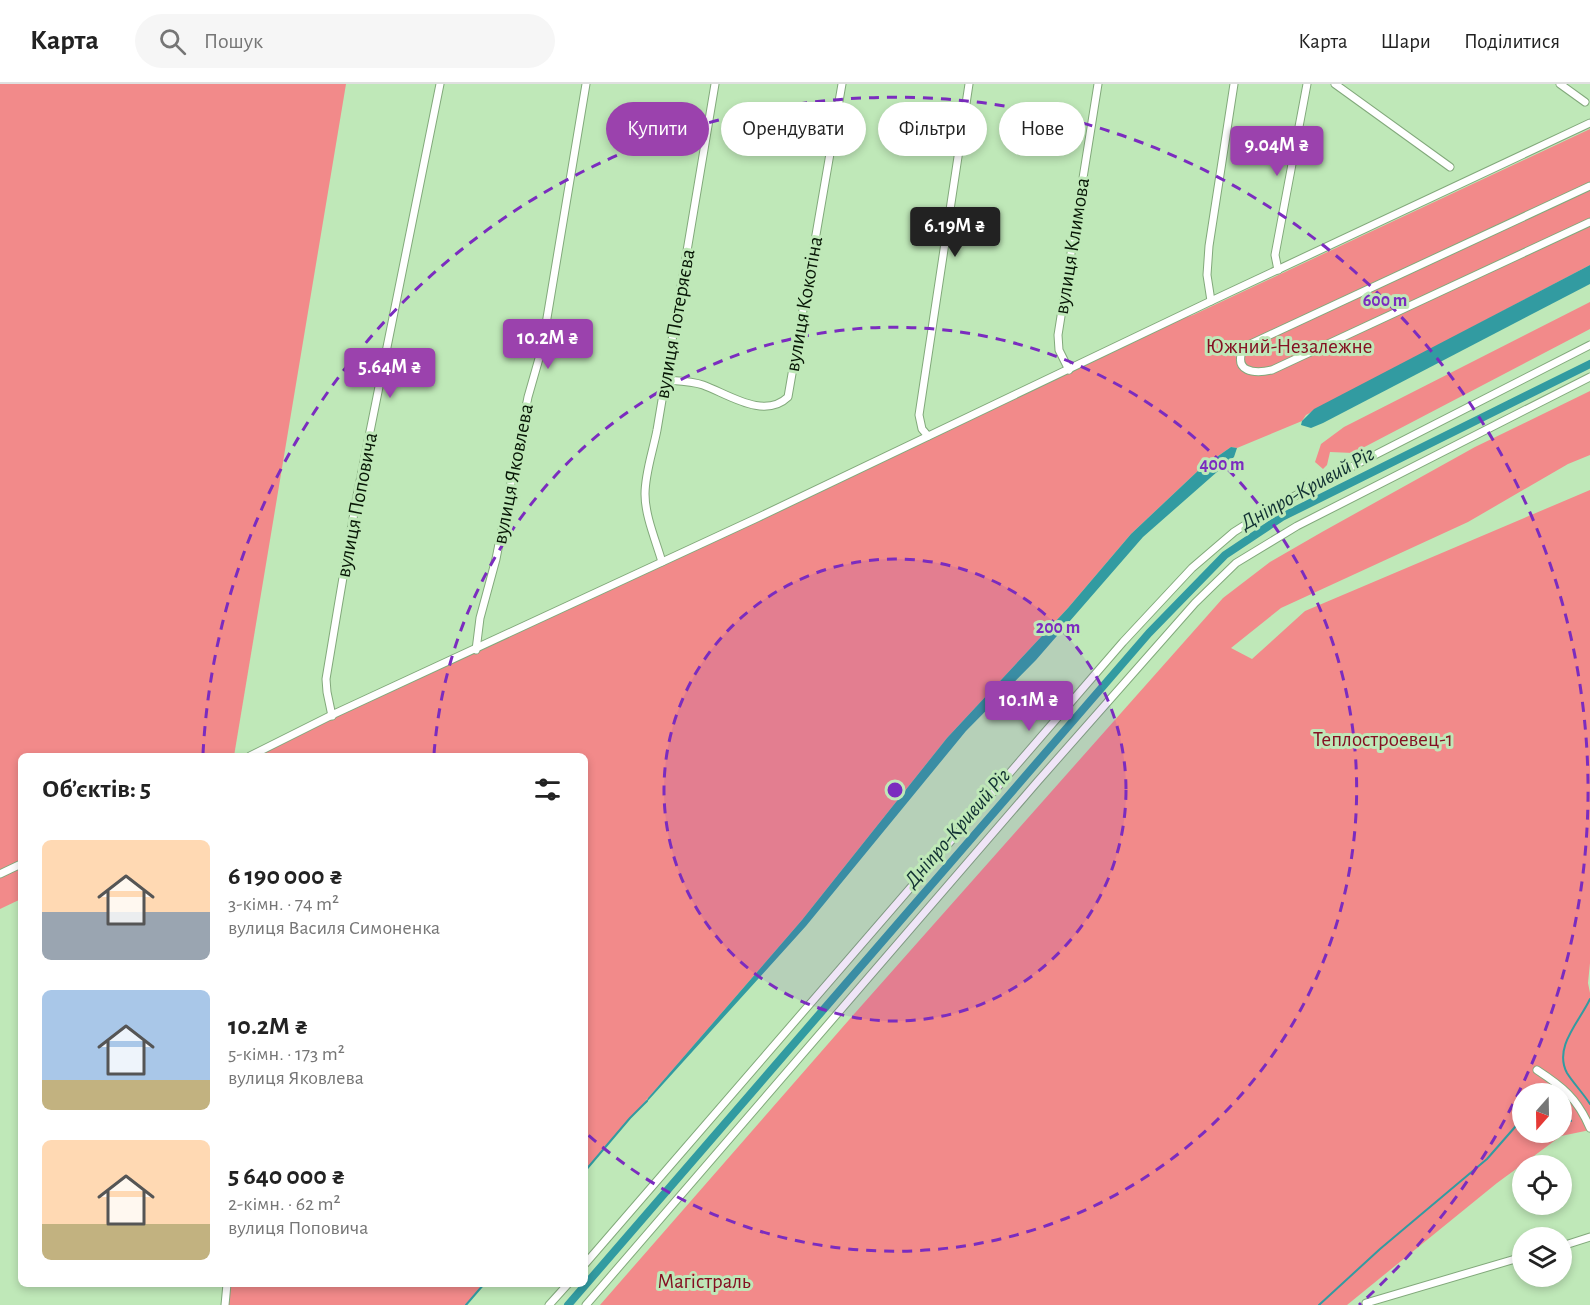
<!DOCTYPE html>
<html lang="uk">
<head>
<meta charset="utf-8">
<style>
	:root { --surface:#fff; --page:#f6f6f6; --text:#222; --muted:#767676; --line:#e0e0e0; --accent:#9b42ad }
	body { margin:0; font-family:"Alegreya Sans",sans-serif; background:var(--page); color:var(--text); height:100vh; display:flex; flex-direction:column; font-size:22px; white-space:nowrap }
	* { box-sizing:border-box; margin:0 }
	p { font-size:20px; color:var(--muted) }
	.icon { flex:none; width:33px; height:33px; fill:none; stroke:currentColor; stroke-width:2; stroke-linecap:round; stroke-linejoin:round }
	.map { position:relative; flex:1; overflow:hidden }
	.panel { position:absolute; left:18px; top:669px; width:570px; height:534px; display:flex; flex-direction:column; background:var(--surface); border-radius:9px; box-shadow:0 3px 9px #0003 }
	.panel>* { flex:none }
	.guide { position:absolute; left:606px; top:18px; width:570px; height:54px; display:flex; gap:12px }
	.needle { width:39px; rotate:200deg }
	.buttons { position:absolute; left:1512px; top:999px; display:grid; gap:12px }
	.buttons a { display:grid; place-items:center; width:60px; height:60px; border-radius:50%; background:var(--surface); box-shadow:0 3px 9px #0003; font-size:30px }
	.price { position:absolute; translate:-50% -51px; padding:0 14px; border-radius:6px; background:var(--accent); color:#fff; font-size:20px; line-height:39px; filter:drop-shadow(0 2px 3px #0008) }
	.price::after { content:''; position:absolute; left:50%; top:36px; width:18px; height:14px; margin-left:-9px; background:inherit; clip-path:polygon(0 0,100% 0,50% 100%) }
	.price.current { background:#222; color:#fff }
	ul { padding:0; list-style:none }
	li { display:flex; align-items:center; gap:18px; height:150px; padding:0 24px }
	li span { display:grid; place-items:center; flex:none; width:168px; height:120px; border-radius:9px; color:#555 }
	li>.icon { margin-inline-start:auto }
	span .icon { width:72px; height:72px; fill:#fffc; stroke-width:1 }
	li b { font-size:26px }
	h2 { display:flex; justify-content:space-between; align-items:center; height:72px; padding:0 24px; font-size:26px }
	.pill { padding:0 21px; border-radius:27px; background:var(--surface); box-shadow:0 3px 9px #0003; font-size:21px; line-height:54px }
	.pill.current { background:var(--accent); color:#fff }
	header { display:flex; align-items:center; gap:36px; box-sizing:border-box; height:84px; padding:0 30px; background:var(--surface); border-bottom:2px solid var(--line) }
	header strong { font-size:28px }
	nav { display:flex; gap:33px; margin-inline-start:auto; font-size:21px }
	.search { width:420px; height:54px; background:var(--page); display:flex; align-items:center; gap:15px; box-sizing:border-box; padding:0 21px; border-radius:33px; color:var(--muted); font-size:22px }
	.map>svg:first-child { display:block }
</style>
</head>
<body>
<header>
<strong>Карта</strong>
<div class="search"><svg class="icon" aria-label="search" viewBox="0 0 24 24"><circle cx="10" cy="10" r="6"/><path d="M15 15l6 6"/></svg>Пошук</div>
<nav><a>Карта</a><a>Шари</a><a>Поділитися</a></nav>
</header>
<div class="map">
<svg width="1590" height="1221" viewBox="0 0 1590 1221">
	<rect width="100%" height="100%" fill="#bfe8b8"/>
	<g fill="#f28a8a" fill-rule="evenodd">
		<polygon points="0,0 346,0 234,672 21,672 21,815 0,825"/>
		<polygon points="1590,45 1590,181 1306,331 1302,337 1237,364 1231,363 1201,384 1131,450 1068,524 947,654 802,836 585,1087 585,672 266,672 264,666 1167,240 1193,231"/>
		<polygon points="1590,218 1590,245 1353,369 1330,368 1327,381 1323,385 1315,378 1321,360 1344,343"/>
		<path d="M 1590,307 L 1590,371 L 1568,380 L 1468,438 L 1281,524 L 1231,564 L 1252,575 L 1305,527 L 1590,406 L 1590,879 L 1588,899 L 1590,909 L 1590,1046 L 1561,1052 L 1497,1099 L 1347,1221 L 600,1221 L 855,929 L 1223,514 L 1270,478 L 1322,448 L 1475,363 ZM 1522,1010 L 1562,1010 L 1562,1048 L 1522,1048 Z"/>
		<polygon points="227,1200 484,1200 466,1221 225,1221"/>
	</g>
	<g fill="#329ba1">
		<polygon points="1590,181 1590,200 1323,339 1311,344 1301,341 1302,337 1314,325"/>
		<polygon points="1231,363 1237,364 1234,373 1143,453 1036,576 966,647 806,842 645,1020 648,1014 802,836 947,654 1068,524 1131,450 1201,384"/>
	</g>
	<g fill="none" stroke-linecap="round" stroke-linejoin="round">
		<g stroke="#329ba1" stroke-width="2">
			<path d="M 1590,915 C 1580,937 1553,963 1567,989 C 1574,1000 1583,1009 1590,1020"/>
			<polyline points="1562,1026 1571,1037"/>
			<polyline points="585,1087 630,1034 647,1017"/>
			<polyline points="466,1221 484,1200"/>
			<polyline points="1319,1221 1380,1165 1487,1075 1522,1035"/>
		</g>
		<polyline stroke="#329ba1" stroke-width="8" points="568,1221 1149,549 1225,471 1282,433 1590,280"/>
		<defs>
			<g id="street">
				<polyline points="1335,0 1450,83"/>
				<polyline points="1560,0 1585,18"/>
				<path d="M 1590,102 L 1244,263 C 1232,288 1254,290 1272,286 L 1590,138"/>
				<polyline points="1278,186 1275,171 1307,0"/>
				<polyline points="1211,217 1207,191 1209,162 1234,0"/>
				<polyline points="1069,286 1059,266 1058,251 1098,0"/>
				<path d="M 665,296 C 678,297 691,297 703,301 C 728,310 764,336 788,313 L 842,0"/>
				<polyline points="928,352 922,345 919,331 969,0"/>
				<path d="M 662,478 C 656,457 645,432 645,410 C 645,389 653,367 657,346 L 715,0"/>
				<polyline points="476,566 480,534 496,475 528,313 542,264 586,0"/>
				<polyline points="332,632 327,608 326,595 338,523 356,417 440,0"/>
				<polyline points="250,672 334,630 757,434 1211,217 1590,39"/>
				<polyline points="0,790 21,780"/>
				<path d="M 1537,986 C 1563,1003 1577,1014 1590,1044"/>
				<polyline points="1562,1162 1590,1153"/>
				<polyline points="585,1180 1123,558 1192,484 1234,448 1275,422 1590,261"/>
				<polyline points="1366,1219 1522,1173"/>
				<polyline points="225,1221 227,1200"/>
				<polyline points="549,1221 568,1200"/>
				<polyline points="586,1221 1038,697 1195,519 1236,479 1297,442 1590,293"/>
			</g>
		</defs>
		<use href="#street" stroke="#82a97b" stroke-width="9"/>
		<use href="#street" stroke="#fff" stroke-width="7"/>
	</g>
	<circle cx="895" cy="706" r="231" fill="#7b2cbf" fill-opacity=".12"/>
	<g fill="none" stroke="#7b2cbf" stroke-width="3" stroke-dasharray="10 8">
		<circle cx="895" cy="706" r="231"/>
		<path d="M434 670A462 462 0 1 1 586 1049"/>
		<path d="M203 670A693 693 0 1 1 1359 1221"/>
	</g>
	<g text-anchor="middle" dominant-baseline="central" stroke-width="6" stroke-linejoin="round" paint-order="stroke">
		<g font-size="21" fill="#081706" stroke="#bfe8b8">
			<text transform="translate(1072 162) rotate(-81)">вулиця Климова</text>
			<text transform="translate(804 220) rotate(-80)">вулиця Кокотіна</text>
			<text transform="translate(675 240) rotate(-80)">вулиця Потеряєва</text>
			<text transform="translate(513 390) rotate(-79)">вулиця Яковлева</text>
			<text transform="translate(357 421) rotate(-79)">вулиця Поповича</text>
		</g>
		<g font-size="21" fill="#841022" stroke="#bfe8b8">
			<text x="1289" y="262">Южний-Незалежне</text>
			<text x="1383" y="655">Теплостроевец-1</text>
			<text x="704" y="1197">Магістраль</text>
		</g>
		<g font-size="22" font-style="italic" fill="#123133" stroke="#bfe8b8">
			<text transform="translate(1307 404) rotate(-29)">Дніпро-Кривий Ріг</text>
			<text transform="translate(957 744) rotate(-49)">Дніпро-Кривий Ріг</text>
		</g>
	</g>
	<circle cx="895" cy="706" r="9" fill="#7b2cbf" stroke="#bfe8b8" stroke-width="3"/>
	<g font-size="18" text-anchor="middle" font-weight="bold" fill="#7b2cbf" stroke="#bfe8b8" stroke-width="6" stroke-linejoin="round" paint-order="stroke">
		<text x="1385" y="222">600 m</text>
		<text x="1222" y="386">400 m</text>
		<text x="1058" y="549">200 m</text>
	</g>
</svg>
<div class="buttons">
<a><svg class="needle" viewBox="-14 -14 28 28"><path d="M0-13l5 13h-10z" fill="#e53935"/><path d="M0 13l5-13h-10z" fill="#767676"/></svg></a>
<a><svg class="icon" aria-label="locate" viewBox="0 0 24 24"><circle cx="12" cy="12" r="6"/><path d="M12 2v4M12 18v4M2 12h4M18 12h4"/></svg></a>
<a><svg class="icon" aria-label="layers" viewBox="0 0 24 24"><path d="M12 4l9 5-9 5-9-5zM3 14l9 5 9-5"/></svg></a>
</div>
<b class="price" style="left:1277px;top:93px">9.04M ₴</b>
<b class="price current" style="left:955px;top:174px">6.19M ₴</b>
<b class="price" style="left:548px;top:286px">10.2M ₴</b>
<b class="price" style="left:390px;top:315px">5.64M ₴</b>
<b class="price" style="left:1029px;top:648px">10.1M ₴</b>
<div class="guide">
<a class="pill current">Купити</a>
<a class="pill">Орендувати</a>
<a class="pill">Фільтри</a>
<a class="pill">Нове</a>
</div>
<section class="panel">
<h2>Об’єктів: 5<svg class="icon" aria-label="filters" viewBox="0 0 24 24"><path d="M4 7h16M4 17h16"/><circle cx="9" cy="7" r="2"/><circle cx="15" cy="17" r="2"/></svg></h2>
<ul>
<li><span style="background:linear-gradient(#ffd9b3 60%,#9aa5b1 0)"><svg class="icon" aria-label="home" viewBox="0 0 24 24"><path d="M3 11l9-7 9 7M6 9v11h12V9"/></svg></span><div><b>6 190 000 ₴</b><p>3-кімн. · 74 m²</p><p>вулиця Василя Симоненка</p></div></li>
<li><span style="background:linear-gradient(#a9c7e8 75%,#c2b280 0)"><svg class="icon" aria-label="home" viewBox="0 0 24 24"><path d="M3 11l9-7 9 7M6 9v11h12V9"/></svg></span><div><b>10.2M ₴</b><p>5-кімн. · 173 m²</p><p>вулиця Яковлева</p></div></li>
<li><span style="background:linear-gradient(#ffd9b3 70%,#c2b280 0)"><svg class="icon" aria-label="home" viewBox="0 0 24 24"><path d="M3 11l9-7 9 7M6 9v11h12V9"/></svg></span><div><b>5 640 000 ₴</b><p>2-кімн. · 62 m²</p><p>вулиця Поповича</p></div></li>
</ul>
</section>
</div>
</body>
</html>
